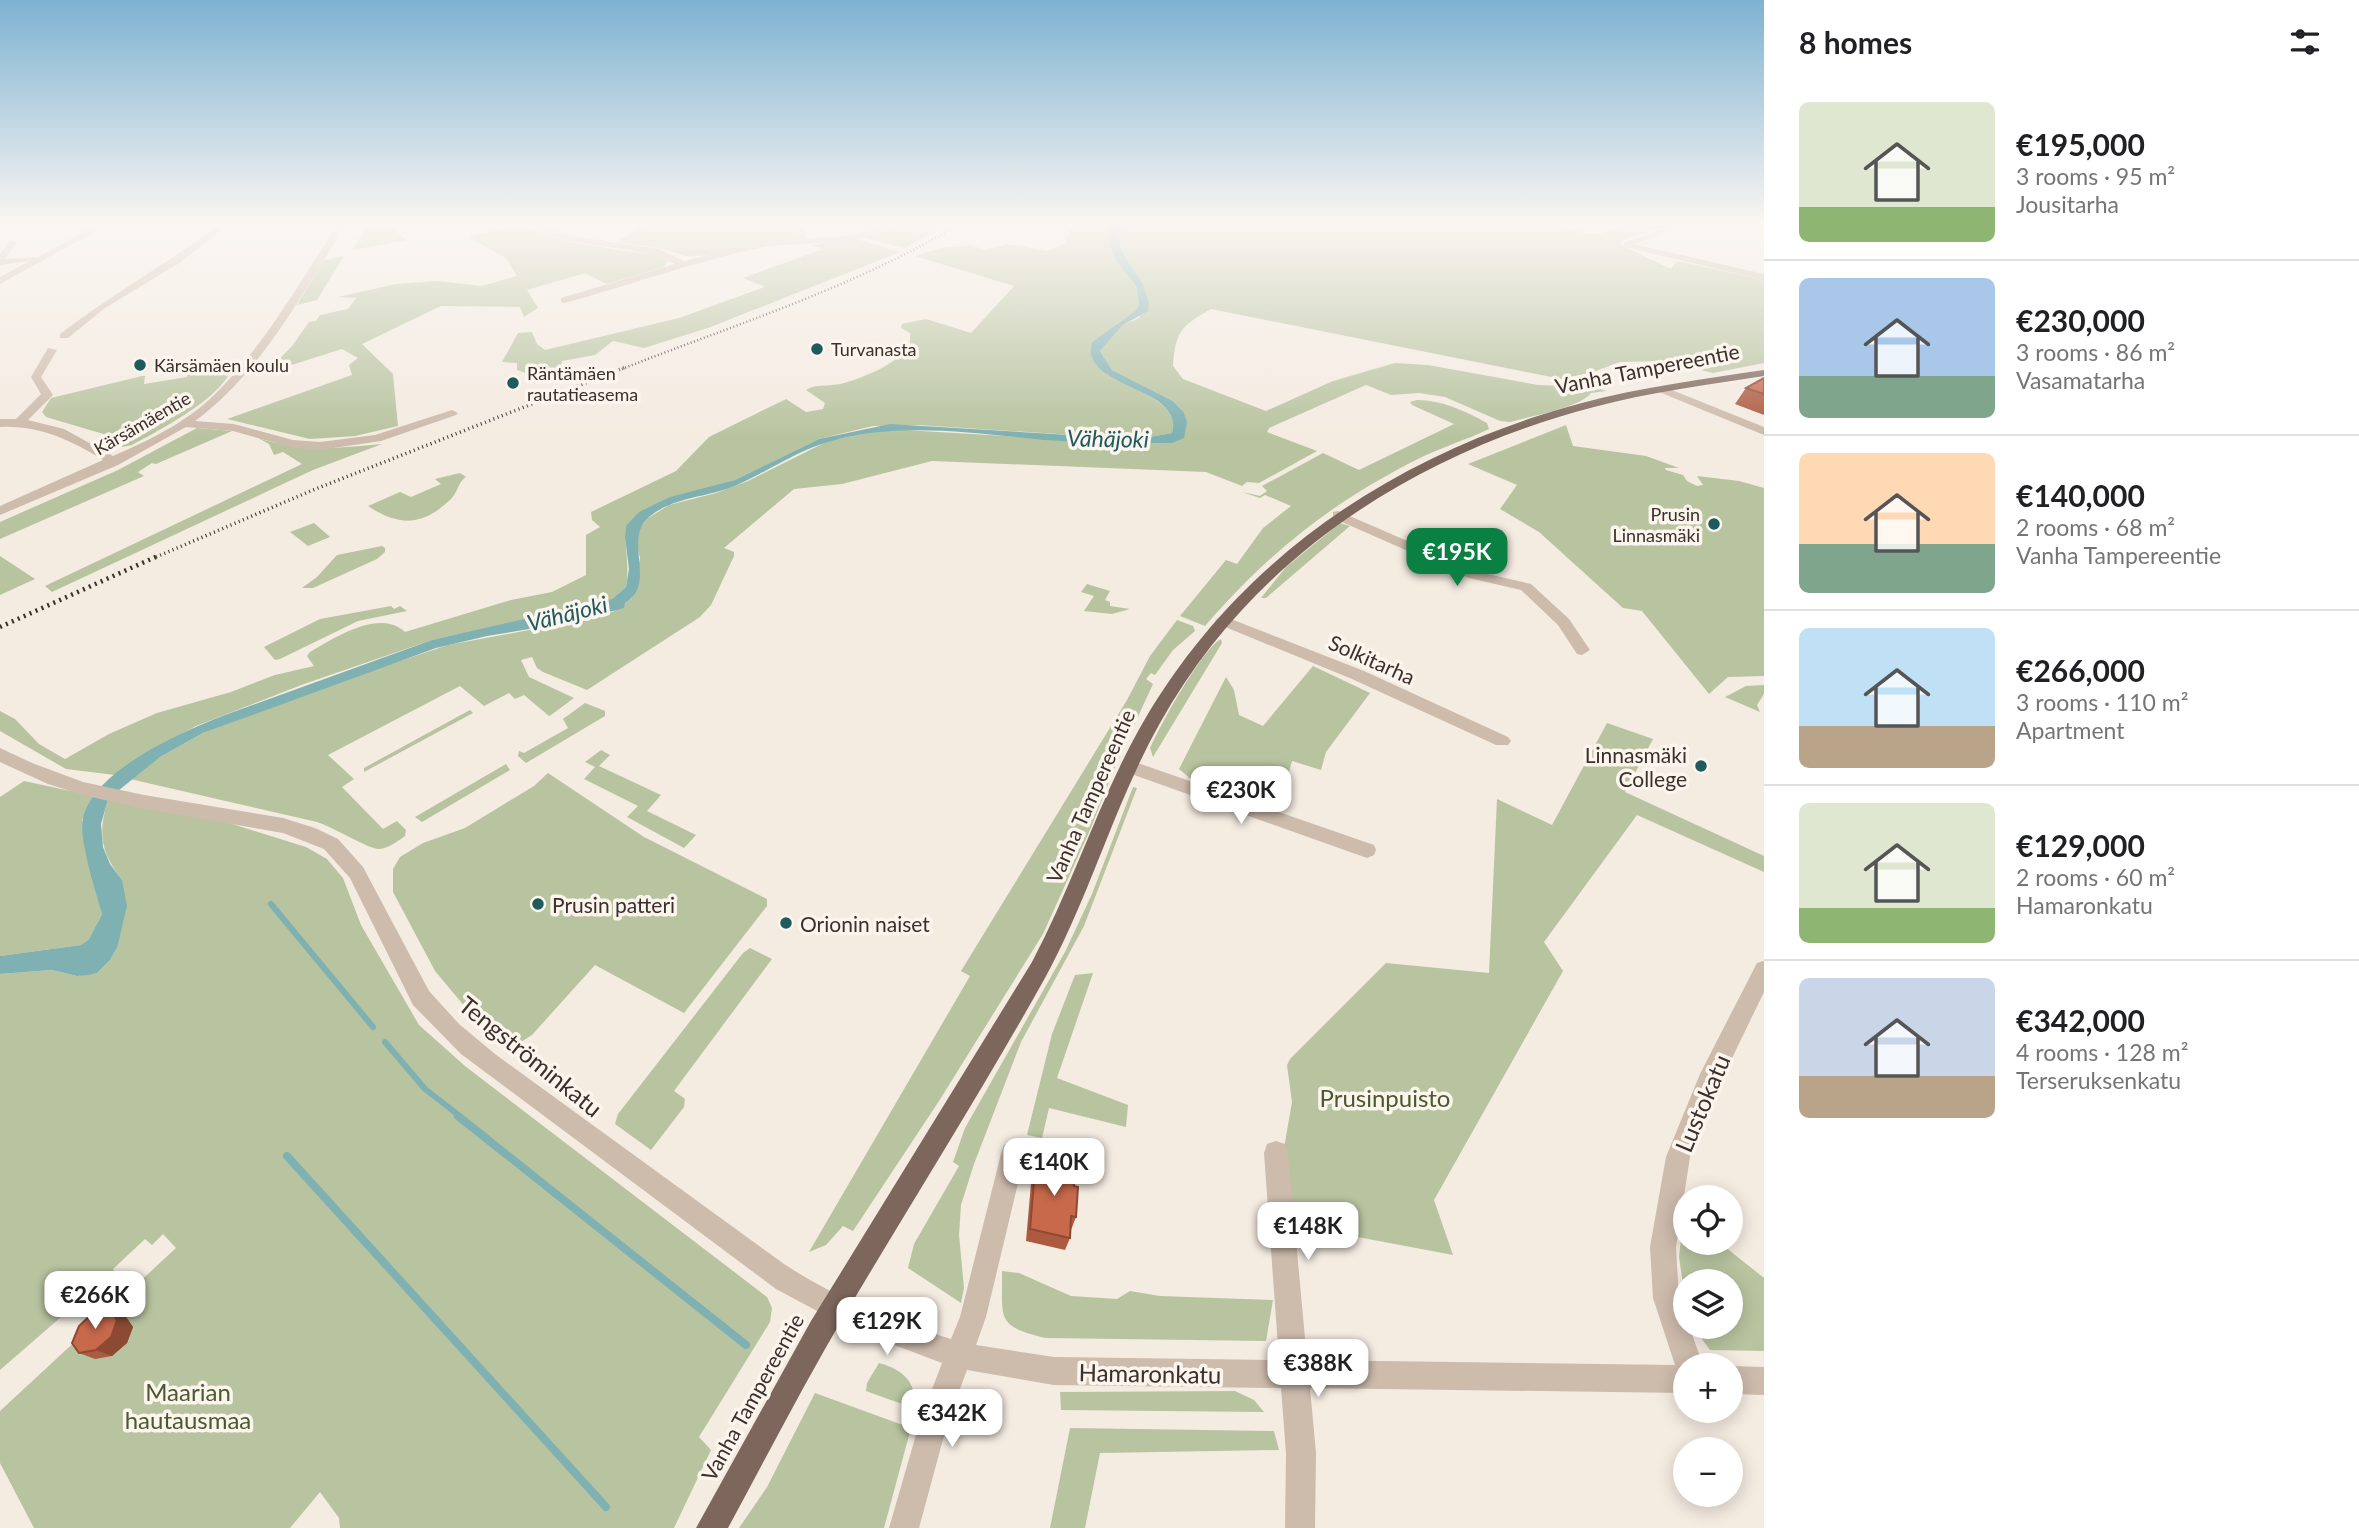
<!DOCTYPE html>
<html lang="en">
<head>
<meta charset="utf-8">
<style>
	:root { --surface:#fff; --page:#f6f6f6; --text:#202124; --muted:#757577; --line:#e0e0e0; --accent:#0b8043 }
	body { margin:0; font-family:Lato,sans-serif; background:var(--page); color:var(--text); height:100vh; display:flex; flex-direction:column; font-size:26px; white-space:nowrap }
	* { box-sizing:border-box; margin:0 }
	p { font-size:23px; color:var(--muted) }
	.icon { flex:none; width:38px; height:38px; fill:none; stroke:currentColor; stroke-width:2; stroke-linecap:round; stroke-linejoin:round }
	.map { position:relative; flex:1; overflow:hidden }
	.sheet { display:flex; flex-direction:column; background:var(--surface); width:595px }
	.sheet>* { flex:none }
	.buttons { position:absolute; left:1673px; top:1185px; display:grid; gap:14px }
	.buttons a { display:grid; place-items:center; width:70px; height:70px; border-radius:50%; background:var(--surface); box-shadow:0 4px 18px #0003; font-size:35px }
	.price { position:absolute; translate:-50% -60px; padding:0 16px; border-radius:14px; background:#fff; color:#222; font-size:23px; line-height:46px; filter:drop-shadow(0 2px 4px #0008) }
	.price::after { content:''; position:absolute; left:50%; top:42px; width:21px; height:16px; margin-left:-10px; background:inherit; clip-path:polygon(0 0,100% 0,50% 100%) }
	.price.active { background:var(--accent); color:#fff }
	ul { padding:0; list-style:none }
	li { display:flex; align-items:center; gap:21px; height:175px; padding:0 35px }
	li+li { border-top:2px solid var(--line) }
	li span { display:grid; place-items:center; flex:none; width:196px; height:140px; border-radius:10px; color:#555 }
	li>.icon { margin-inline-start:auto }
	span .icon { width:84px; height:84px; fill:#fffc; stroke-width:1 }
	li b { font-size:30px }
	h2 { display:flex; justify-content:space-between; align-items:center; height:84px; padding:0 35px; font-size:30px }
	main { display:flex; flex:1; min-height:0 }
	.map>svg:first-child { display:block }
</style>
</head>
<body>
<main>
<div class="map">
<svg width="1764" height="1528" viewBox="0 0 1764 1528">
	<rect width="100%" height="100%" fill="#f4ebe1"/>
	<g fill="#b8c4a0">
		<polygon points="645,223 803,223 806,241 766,244 715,255 686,256 660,248 617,242"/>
		<polygon points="901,223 948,223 905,248 860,237"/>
		<path d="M 1074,223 L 1111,223 L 1107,240 L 1116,261 L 1136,286 L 1139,305 L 1135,311 L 1092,342 L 1096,365 C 1114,378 1161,399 1171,413 C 1176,419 1174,426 1172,433 L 1144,438 L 1120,438 L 919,425 L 873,426 L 819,439 L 735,480 L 661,502 L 626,526 C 624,547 630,566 626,587 L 612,599 L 600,604 L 432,640 L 304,684 L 196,726 L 135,760 L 115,775 L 66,769 L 0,731 L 0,711 L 15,719 L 39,744 L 65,759 L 109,734 L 157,713 L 231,692 L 275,675 L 314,666 L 307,656 L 310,652 C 334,638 380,608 405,632 L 511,600 L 552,592 L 586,575 L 586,535 L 600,527 L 592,520 L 591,512 L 676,471 L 709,437 L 786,399 L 806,412 L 823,409 L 825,403 L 806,390 C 817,383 831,387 844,383 C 865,377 897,364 910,345 L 910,333 L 901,328 L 902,324 L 926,319 L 971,333 L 1014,286 L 915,256 L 941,248 L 971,245 L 985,250 L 1007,244 L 1048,251 L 1064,244 Z"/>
		<path d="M 1127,223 L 1555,223 L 1587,234 L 1601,234 L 1624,223 L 1675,223 L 1620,241 L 1621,245 L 1671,269 L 1676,262 L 1683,262 L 1764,280 L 1764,363 L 1713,373 L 1664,361 L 1620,362 L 1593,372 L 1561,379 L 1211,309 C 1182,325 1175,332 1173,366 L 1183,379 L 1266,411 L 1333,381 L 1395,363 L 1428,365 L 1538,385 L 1595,387 L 1606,391 L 1591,393 C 1582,407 1527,417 1510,422 L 1500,421 L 1445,397 L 1419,393 L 1391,395 L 1366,385 L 1269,428 L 1267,432 L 1317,451 L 1259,483 L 1247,482 L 1242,486 L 1206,472 L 932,461 L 842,484 L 794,489 L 724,548 L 734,552 L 734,556 L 711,605 L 700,617 L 587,690 L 543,672 L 537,668 L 532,657 L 521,660 L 529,677 L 574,698 L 551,715 L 549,716 L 524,695 L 515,699 L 509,693 L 484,706 L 460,686 L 328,755 L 354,779 L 342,787 L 383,829 L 397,821 L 406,830 L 405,836 C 398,841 389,848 380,849 C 372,851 331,826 317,822 L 130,779 L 160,757 L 203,733 L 367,672 L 448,645 L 578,621 L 589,615 L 601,616 L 623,608 L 625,603 L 632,598 L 640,558 L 636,542 L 638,530 L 648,518 L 669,505 L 716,493 L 748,481 L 828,441 L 888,429 L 1139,444 L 1172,443 L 1183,411 L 1173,401 L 1112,370 L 1100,351 L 1123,325 L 1139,318 L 1149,301 C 1146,295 1145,290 1143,284 C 1135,269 1105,238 1127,223 Z"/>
		<path d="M 521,224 C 566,249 620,246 669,259 L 664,267 L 606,284 L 585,273 L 527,290 L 538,308 L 524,317 L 520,307 L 441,306 L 362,344 L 393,374 L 398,426 L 355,436 L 310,439 L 227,419 L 352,375 L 349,365 L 358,358 L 342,349 L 266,373 L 292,346 L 309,322 L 316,321 L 320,315 L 348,309 L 356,298 L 338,297 L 396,284 L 437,281 L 482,286 L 517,276 L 506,258 L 468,237 Z"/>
		<polygon points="401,225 391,228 407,240 352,250 366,228"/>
		<polygon points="853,238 900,252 708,328 644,348 613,341 595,355 562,361 559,376 548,381 517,370 517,363 502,362 518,333 532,332 537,344 545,350 679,318 765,287 743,278 823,249 812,245"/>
		<polygon points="344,256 317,300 297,305 324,260"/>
		<path d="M 232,365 C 228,395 158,431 132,445 L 122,447 L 107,435 L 46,417 L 42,412 L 51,398 L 142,376 L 145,376 L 144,384 L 187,377 L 188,372 Z"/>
		<path d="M 1417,400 C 1442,400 1465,411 1487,423 L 1489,429 C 1466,440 1442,447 1420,458 C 1332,502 1269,552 1205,626 L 1180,616 L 1226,560 L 1237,564 L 1263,528 L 1291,506 L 1265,495 L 1260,498 L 1242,492 L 1260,496 L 1267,491 L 1262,486 L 1323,453 L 1359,470 L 1454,424 L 1412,405 L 1410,402 Z"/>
		<polygon points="1566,425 1573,446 1646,456 1679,468 1665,468 1666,470 1683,475 1687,481 1697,486 1703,485 1697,476 1739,481 1764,488 1764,676 1728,677 1709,694 1642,611 1623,608 1539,532 1500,509 1517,485 1468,464"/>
		<polygon points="197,428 232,431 156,464 152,463 138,472 144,476 0,539 0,522 118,470"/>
		<path d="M 258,438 C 302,453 336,448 382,444 L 313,470 L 52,592 L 45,586 L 302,464 L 283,452 L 274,455 L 269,444 Z"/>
		<path d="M 460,473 L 466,477 C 458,482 458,492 451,499 C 423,526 400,527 368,506 L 400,492 L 411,497 L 441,484 L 435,479 Z"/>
		<polygon points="314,523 330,537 308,546 290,532"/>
		<polygon points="1340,523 1350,526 1266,598 1261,598 1286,567"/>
		<polygon points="382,546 385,548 385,552 377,559 313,588 302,588 317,577 337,555"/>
		<polygon points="0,556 35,579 0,595"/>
		<polygon points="1087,584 1110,591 1105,600 1110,602 1110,606 1130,609 1112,614 1084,611 1094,596 1081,592"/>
		<polygon points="391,606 394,609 400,606 407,611 358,621 280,659 275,660 264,647 320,619"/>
		<polygon points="1177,620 1193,626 1195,631 1173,650 1155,675 1151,673 1146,679 1153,684 1117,762 1090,830 1043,934 939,1101 853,1231 843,1226 826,1245 809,1252 970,976 961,971 1127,700 1150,656"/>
		<path d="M 1221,639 L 1222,643 L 1153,757 L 1150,748 C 1160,725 1202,649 1221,639 Z"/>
		<polygon points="1313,666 1370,693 1326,752 1321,770 1292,761 1279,808 1192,780 1179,769 1226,677 1234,690 1239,715 1263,726"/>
		<polygon points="1764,685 1764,694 1757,705 1760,712 1725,697 1746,686"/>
		<polygon points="585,703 605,711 605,716 526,763 518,756 519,751 524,753 568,728 563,719"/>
		<polygon points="470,710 473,713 364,772 364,768"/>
		<polygon points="1607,723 1653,739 1625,792 1764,856 1764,872 1637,815 1544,942 1563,971 1434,1200 1453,1255 1326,1231 1290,1209 1284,1148 1292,1102 1287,1065 1290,1059 1386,963 1489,973 1497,799 1552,825"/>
		<polygon points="601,750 610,755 599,766 661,795 647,811 696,835 684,848 627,817 638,806 584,779 595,767 585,762"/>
		<polygon points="506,764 510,770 422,822 415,817"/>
		<polygon points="548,773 644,837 767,899 767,906 684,1013 595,965 532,1035 515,1046 466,1008 435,971 393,892 393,869 400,857 423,843 465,828 534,786"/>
		<polygon points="24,781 94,796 82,820 85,850 102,914 89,939 81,945 0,956 0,797"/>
		<polygon points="1133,787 1137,788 1084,926 1021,1042 974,1164 961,1205 959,1235 964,1288 961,1303 908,1268 914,1244 959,1166 953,1162 965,1128 1065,952 1092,894"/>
		<path d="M 108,799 L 229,823 L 306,847 L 327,859 L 343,878 L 361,925 L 419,1025 L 465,1066 L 767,1297 L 772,1308 L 770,1322 L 699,1437 L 711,1450 L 674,1528 L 340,1528 L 339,1518 L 320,1492 L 290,1528 L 34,1528 L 0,1463 L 0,1411 L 176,1248 L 163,1234 L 152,1245 L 145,1239 L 113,1269 L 114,1271 L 0,1370 L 0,974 L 52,970 L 77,976 L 97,973 L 110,960 L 117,948 L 122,880 C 100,851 98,834 108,799 Z"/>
		<polygon points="750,948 772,959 674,1091 685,1099 684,1107 651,1150 615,1124 618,1114 743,953"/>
		<polygon points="1093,973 1057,1078 1128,1105 1126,1127 1049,1108 1042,1138 1027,1135 1052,1034 1075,975"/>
		<polygon points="1685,1205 1685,1242 1720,1243 1764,1278 1764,1351 1710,1350 1693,1327 1731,1326 1731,1281 1685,1281 1685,1299 1679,1257"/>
		<path d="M 1002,1271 L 1019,1273 L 1071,1296 L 1117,1299 L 1130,1291 L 1160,1296 L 1273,1300 L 1266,1341 L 1046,1338 C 994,1326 1003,1318 1002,1271 Z"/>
		<path d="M 879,1363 C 903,1370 914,1380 916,1405 L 913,1408 L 866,1391 L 867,1383 Z"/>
		<polygon points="1235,1391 1254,1400 1264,1412 1061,1410 1060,1392"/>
		<polygon points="815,1393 911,1428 884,1528 739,1528 767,1487"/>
		<polygon points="1070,1428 1274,1431 1279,1450 1100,1453 1085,1528 1050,1528"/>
	</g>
	<path fill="#7fb0b2" d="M 1111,223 L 1127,223 C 1105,238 1135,269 1143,284 C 1145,290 1146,295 1149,301 L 1148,311 L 1123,325 L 1100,351 L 1112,370 L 1173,401 L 1183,411 L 1187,422 L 1184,438 L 1172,443 L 1139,444 C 1107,442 1075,442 1044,440 C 972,433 897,421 828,442 C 796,451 767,472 737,485 C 708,498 674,496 649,517 C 622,540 658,583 625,603 L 624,608 C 607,614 593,612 578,621 L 487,636 L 436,648 L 203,733 L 160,757 L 108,799 L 101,824 L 103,847 L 110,864 L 122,880 L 127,906 L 117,948 L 110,960 L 97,973 L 88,975 L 77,976 L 52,970 L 0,974 L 0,956 L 81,945 L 89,939 L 102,914 C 96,892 78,838 83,818 C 95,769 182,732 225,715 L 432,640 L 612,599 L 626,587 L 629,569 L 625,537 L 626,526 L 639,512 L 670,497 L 735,480 L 819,439 L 890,424 L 1120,438 L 1144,438 L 1172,433 C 1186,386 1078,389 1092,342 L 1135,311 L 1139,305 L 1136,286 L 1116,261 L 1107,240 Z"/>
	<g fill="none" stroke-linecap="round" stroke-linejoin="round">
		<g stroke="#7fb0b2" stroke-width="6">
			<polyline points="271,904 373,1027"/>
			<polyline points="385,1042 425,1089 461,1117"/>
		</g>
		<g stroke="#7fb0b2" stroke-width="8">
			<polyline points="458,1116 746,1345"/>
			<polyline points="287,1156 606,1507"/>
		</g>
		<g fill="#cdbbac" fill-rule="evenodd">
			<polygon points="101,223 111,223 0,284 0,277 30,261 0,265 0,254 10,240 17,242 5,259 38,257"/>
			<path d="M 221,223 L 347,223 C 302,293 263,371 195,421 L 234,424 L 293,440 L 320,442 L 375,435 L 452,410 L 458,413 L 456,415 L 381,441 L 320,450 L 293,448 L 233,431 L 186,427 L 118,465 L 0,515 L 0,506 L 103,460 C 71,440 39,425 0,427 L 0,419 L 16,419 L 41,394 L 31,377 L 48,348 L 57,350 L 41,377 L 53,395 L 28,420 L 64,429 L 113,456 C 146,442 184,423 210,399 C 262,350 297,286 337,226 L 228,225 L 181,262 L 105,308 L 68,338 L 60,338 L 60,334 C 112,294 169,263 221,223 Z"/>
			<path d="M 523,223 L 535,223 L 571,236 L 659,249 L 684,261 L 757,243 L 854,235 L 888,223 L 900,223 C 858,250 801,239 754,249 C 690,263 628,286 564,303 L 561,302 L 561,298 L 675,264 C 628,240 568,252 523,223 Z"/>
			<polygon points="1681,223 1694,223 1634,244 1764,274 1764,280 1625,247 1623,243"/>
			<polygon points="1659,388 1667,388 1764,427 1764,435 1659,392"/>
			<polygon points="1338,511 1479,572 1531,584 1569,619 1590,650 1582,655 1577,654 1558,625 1521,590 1469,578 1333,518 1333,512"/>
			<polygon points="1223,616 1364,671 1508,737 1511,741 1508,745 1496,745 1352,679 1218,624 1215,621 1218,618"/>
			<path d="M 0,748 L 32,763 L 83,782 L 144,795 L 283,818 L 315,828 L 338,839 L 363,867 L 429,991 L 459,1024 L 495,1054 L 784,1264 C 835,1298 893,1321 951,1339 L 960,1317 L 1001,1154 L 1004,1145 L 1013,1142 L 1022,1145 L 1025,1154 L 986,1317 L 976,1345 L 1054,1357 L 1279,1360 L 1264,1153 L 1267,1144 L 1276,1141 L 1285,1144 L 1288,1153 L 1307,1360 L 1675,1365 L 1653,1298 L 1650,1247 L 1666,1157 L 1700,1074 L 1757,963 L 1764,961 L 1764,992 L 1718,1087 L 1690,1157 L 1676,1247 L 1679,1298 L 1685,1315 L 1685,1326 L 1689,1326 L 1703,1365 L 1685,1365 L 1685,1393 L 1310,1388 L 1316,1453 L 1315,1528 L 1285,1528 L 1286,1453 L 1281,1388 L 1054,1385 L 967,1370 L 948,1421 L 919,1528 L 889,1528 L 920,1421 L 942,1363 L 847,1327 L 776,1289 L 461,1054 L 413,1005 L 350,878 L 324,849 L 283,833 L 144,809 L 83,795 L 48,784 L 0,762 Z"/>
			<polygon points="1129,760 1374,845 1376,850 1374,855 1367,858 1123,771 1120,766 1123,761"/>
			<polygon points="1731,1366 1764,1367 1764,1395 1731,1394"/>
		</g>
		<path fill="#7d675c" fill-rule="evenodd" d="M 1764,370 L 1764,376 C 1707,385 1650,392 1594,407 C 1414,454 1252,558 1160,723 C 1114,805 1090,896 1045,978 C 982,1091 913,1200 847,1311 C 805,1382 767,1456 728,1528 L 696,1528 L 811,1321 L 1032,962 C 1074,883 1100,796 1145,719 C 1241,555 1401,451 1582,403 C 1642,387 1703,379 1764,370 Z"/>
		<path stroke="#3b302b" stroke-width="2.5" stroke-dasharray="1 2.5" stroke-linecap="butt" d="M 622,369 C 736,324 856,287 961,223"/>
		<polyline stroke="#3b302b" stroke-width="3.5" stroke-dasharray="1 3.5" stroke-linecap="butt" points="156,557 313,490 626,367"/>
		<polyline stroke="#3b302b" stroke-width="4.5" stroke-dasharray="2 4.5" stroke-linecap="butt" points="0,627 160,555"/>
	</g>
	<g fill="#ac5a40">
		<polygon points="1764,378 1764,415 1735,404 1746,388"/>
		<polygon points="1036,1158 1074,1186 1076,1217 1071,1230 1070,1238 1065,1250 1026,1241 1032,1172"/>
		<polygon points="126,1317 133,1327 127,1343 112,1356 95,1359 79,1353"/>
	</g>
	<polygon fill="#8c4a34" points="110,1310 126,1317 133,1327 127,1343 112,1356 96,1350"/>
	<g fill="#c8694b" stroke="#8c4a34" stroke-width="2">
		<polygon points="1764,378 1764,394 1746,388"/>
		<polygon points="1036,1158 1075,1166 1074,1186 1078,1187 1076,1217 1071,1216 1070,1238 1030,1229"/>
		<polygon points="110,1310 117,1320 111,1337 96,1350 79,1353 72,1343 79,1326 94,1312"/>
	</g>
	<linearGradient id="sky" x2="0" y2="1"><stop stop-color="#7eb2d2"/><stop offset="0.51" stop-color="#faf6f2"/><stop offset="1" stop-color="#faf6f2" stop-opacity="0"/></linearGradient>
	<rect width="1764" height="437" fill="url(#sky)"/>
	<g fill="#1f5a5e" stroke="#fbf5ee" stroke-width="2.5">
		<circle cx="817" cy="349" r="7"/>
		<circle cx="140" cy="365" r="7"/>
		<circle cx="513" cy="383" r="7"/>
		<circle cx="1714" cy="524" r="7"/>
		<circle cx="1701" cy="766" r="7"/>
		<circle cx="538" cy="904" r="7"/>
		<circle cx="786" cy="923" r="7"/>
	</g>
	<g text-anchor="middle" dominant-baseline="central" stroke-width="7" stroke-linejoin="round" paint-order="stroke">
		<g font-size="18" fill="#3b302b" stroke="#fbf5ee" text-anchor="start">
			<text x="831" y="349">Turvanasta</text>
			<text x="154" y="365">Kärsämäen koulu</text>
			<text x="527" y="373">Räntämäen<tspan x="527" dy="21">rautatieasema</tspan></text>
			<text x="1700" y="514" text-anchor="end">Prusin<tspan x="1700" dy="21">Linnasmäki</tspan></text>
		</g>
		<g font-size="18" fill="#3b302b" stroke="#fbf5ee">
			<text transform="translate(142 423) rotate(-30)">Kärsämäentie</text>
		</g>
		<g font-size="21" fill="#3b302b" stroke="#fbf5ee">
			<text transform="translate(1647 368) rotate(-11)">Vanha Tampereentie</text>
			<text transform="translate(1372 659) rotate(24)">Solkitarha</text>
			<text transform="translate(1090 796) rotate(-66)">Vanha Tampereentie</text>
			<text transform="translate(752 1397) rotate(-61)">Vanha Tampereentie</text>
		</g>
		<g font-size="21" fill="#3b302b" stroke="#fbf5ee" text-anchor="start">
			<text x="1687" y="754" text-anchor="end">Linnasmäki<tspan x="1687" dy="24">College</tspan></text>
			<text x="552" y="904">Prusin patteri</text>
			<text x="800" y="923">Orionin naiset</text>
		</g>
		<g font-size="23" font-style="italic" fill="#1f5a5e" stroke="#fbf5ee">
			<text transform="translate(1108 438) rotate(1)">Vähäjoki</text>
			<text transform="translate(567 613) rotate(-14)">Vähäjoki</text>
		</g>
		<g font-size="24" fill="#3b302b" stroke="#fbf5ee">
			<text transform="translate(531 1056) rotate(39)">Tengströminkatu</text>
			<text transform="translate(1702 1103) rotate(-67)">Lustokatu</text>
			<text transform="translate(1150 1373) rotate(1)">Hamaronkatu</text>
		</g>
		<g font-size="24" fill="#4a5a2e" stroke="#fbf5ee">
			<text x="1385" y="1097">Prusinpuisto</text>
			<text x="188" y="1391">Maarian<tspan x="188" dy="28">hautausmaa</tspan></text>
		</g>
	</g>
</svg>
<div class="buttons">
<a><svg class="icon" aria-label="locate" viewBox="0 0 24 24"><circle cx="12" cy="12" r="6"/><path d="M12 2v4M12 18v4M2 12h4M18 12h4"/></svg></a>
<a><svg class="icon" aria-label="layers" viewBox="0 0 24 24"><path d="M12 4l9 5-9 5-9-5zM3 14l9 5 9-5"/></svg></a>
<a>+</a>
<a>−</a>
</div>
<b class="price active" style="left:1457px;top:588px">€195K</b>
<b class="price" style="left:1241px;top:826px">€230K</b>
<b class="price" style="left:1054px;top:1198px">€140K</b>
<b class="price" style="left:1308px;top:1262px">€148K</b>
<b class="price" style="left:95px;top:1331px">€266K</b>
<b class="price" style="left:887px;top:1357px">€129K</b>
<b class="price" style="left:1318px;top:1399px">€388K</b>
<b class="price" style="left:952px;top:1449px">€342K</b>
</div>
<section class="sheet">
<h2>8 homes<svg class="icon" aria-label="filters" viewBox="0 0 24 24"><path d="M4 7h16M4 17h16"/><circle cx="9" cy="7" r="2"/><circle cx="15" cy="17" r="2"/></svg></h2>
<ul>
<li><span style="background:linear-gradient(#dfe7d0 75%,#8fb573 0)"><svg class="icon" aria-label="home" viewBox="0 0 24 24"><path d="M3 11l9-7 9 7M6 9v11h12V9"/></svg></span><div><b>€195,000</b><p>3 rooms · 95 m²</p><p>Jousitarha</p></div></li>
<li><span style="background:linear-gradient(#a9c7e8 70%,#7fa58c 0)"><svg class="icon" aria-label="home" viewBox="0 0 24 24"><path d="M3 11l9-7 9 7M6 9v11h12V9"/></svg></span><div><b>€230,000</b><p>3 rooms · 86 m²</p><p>Vasamatarha</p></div></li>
<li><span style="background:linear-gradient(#ffd9b3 65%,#7fa58c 0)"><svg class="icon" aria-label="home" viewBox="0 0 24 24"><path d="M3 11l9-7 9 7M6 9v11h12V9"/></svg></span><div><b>€140,000</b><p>2 rooms · 68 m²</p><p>Vanha Tampereentie</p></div></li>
<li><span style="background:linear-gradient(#bfe0f5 70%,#b9a48a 0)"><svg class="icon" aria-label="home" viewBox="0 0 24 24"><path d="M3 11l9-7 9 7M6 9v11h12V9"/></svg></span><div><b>€266,000</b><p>3 rooms · 110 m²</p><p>Apartment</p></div></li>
<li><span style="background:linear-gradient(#dfe7d0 75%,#8fb573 0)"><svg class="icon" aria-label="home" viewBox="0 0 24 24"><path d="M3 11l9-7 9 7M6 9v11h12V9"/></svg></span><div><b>€129,000</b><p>2 rooms · 60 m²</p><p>Hamaronkatu</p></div></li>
<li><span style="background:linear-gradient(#c9d6e8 70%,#b9a48a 0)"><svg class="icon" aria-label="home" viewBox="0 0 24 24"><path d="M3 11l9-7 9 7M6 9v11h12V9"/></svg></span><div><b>€342,000</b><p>4 rooms · 128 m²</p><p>Terseruksenkatu</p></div></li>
</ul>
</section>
</main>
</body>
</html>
